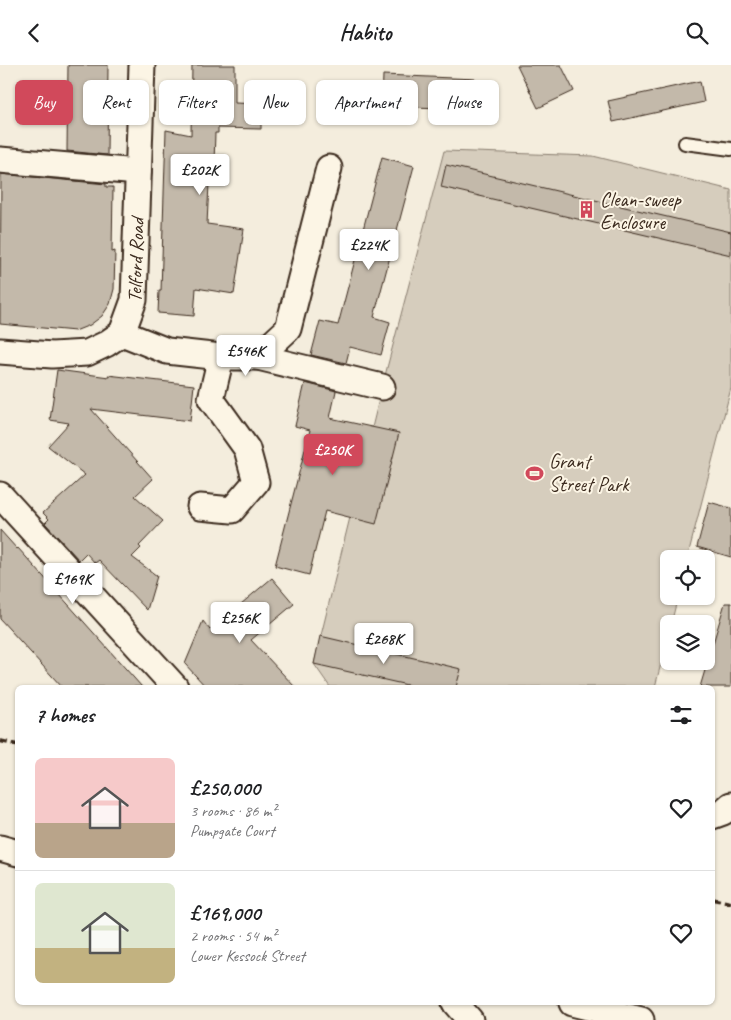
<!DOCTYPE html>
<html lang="en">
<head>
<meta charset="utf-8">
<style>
	:root { --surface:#fff; --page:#f2f2f2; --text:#202124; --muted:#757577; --line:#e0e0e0; --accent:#d1495b }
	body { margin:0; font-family:Caveat,sans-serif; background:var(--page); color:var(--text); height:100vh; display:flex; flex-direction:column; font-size:19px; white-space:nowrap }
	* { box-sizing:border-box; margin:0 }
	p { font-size:16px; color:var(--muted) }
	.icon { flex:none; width:28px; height:28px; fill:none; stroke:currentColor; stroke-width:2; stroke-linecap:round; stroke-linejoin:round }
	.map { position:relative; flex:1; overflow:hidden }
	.drawer { position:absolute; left:15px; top:620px; width:700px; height:320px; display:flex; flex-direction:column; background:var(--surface); border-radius:8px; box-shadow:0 1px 4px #0004 }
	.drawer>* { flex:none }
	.guide { position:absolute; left:15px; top:15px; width:701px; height:45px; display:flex; gap:10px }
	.buttons { position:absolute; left:660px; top:485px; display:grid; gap:10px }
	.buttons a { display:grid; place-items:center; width:55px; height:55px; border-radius:8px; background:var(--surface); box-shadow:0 1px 4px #0004; font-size:25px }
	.price { position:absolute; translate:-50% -42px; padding:0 11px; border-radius:5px; background:#fff; color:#222; font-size:16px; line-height:32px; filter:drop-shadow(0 1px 2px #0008) }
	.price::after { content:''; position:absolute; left:50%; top:30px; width:15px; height:11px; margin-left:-8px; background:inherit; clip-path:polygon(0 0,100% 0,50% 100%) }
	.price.on { background:var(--accent); color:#fff }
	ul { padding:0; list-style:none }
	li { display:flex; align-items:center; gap:15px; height:125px; padding:0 20px }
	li+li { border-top:1px solid var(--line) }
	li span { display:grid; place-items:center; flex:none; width:140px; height:100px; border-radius:8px; color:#555 }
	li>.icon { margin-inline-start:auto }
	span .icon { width:60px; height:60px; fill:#fffc; stroke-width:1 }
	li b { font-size:21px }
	h2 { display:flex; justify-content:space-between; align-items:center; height:60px; padding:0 20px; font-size:21px }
	.chip { padding:0 18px; border-radius:8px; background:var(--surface); box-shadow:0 1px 4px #0004; font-size:18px; line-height:45px }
	.chip.on { background:var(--accent); color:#fff }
	header { display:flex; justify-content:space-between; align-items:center; height:65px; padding:0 20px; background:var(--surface); font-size:22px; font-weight:800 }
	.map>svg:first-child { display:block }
</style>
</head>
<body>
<header><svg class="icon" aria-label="back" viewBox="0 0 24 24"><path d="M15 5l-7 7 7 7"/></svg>Habito<svg class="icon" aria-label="search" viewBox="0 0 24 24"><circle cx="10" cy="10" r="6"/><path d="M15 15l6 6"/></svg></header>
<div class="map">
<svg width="731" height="955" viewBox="0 0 731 955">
	<rect width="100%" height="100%" fill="#f4eddd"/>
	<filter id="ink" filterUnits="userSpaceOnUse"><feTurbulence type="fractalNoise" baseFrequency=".02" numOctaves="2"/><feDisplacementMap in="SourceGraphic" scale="10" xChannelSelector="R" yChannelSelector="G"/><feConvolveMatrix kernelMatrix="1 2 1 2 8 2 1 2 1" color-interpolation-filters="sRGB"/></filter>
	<g filter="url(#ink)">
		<polygon fill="#d6cdbd" stroke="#887c6e" points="444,86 593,91 731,125 731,323 687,494 669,494 669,531 678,531 671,559 669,559 669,567 655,622 330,622 314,599 382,322"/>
		<g fill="#c3b9aa" stroke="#3b2a1e">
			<polygon points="68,0 108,0 107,90 67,86"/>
			<polygon points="192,0 235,0 235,38 261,39 261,64 218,63 218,68 215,68 214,98 210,98 207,159 244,164 234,229 196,223 194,251 158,248 159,226 161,226 166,65 191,70"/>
			<polygon points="517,0 561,0 574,26 538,43"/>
			<polygon points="383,10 475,14 473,44 382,41"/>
			<polygon points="700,16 704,37 613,57 608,36"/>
			<polygon points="382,92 414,101 374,252 390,257 381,290 350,282 346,298 311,290 320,256 338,260"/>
			<polygon points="446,100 731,167 731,190 441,122"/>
			<polygon points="1,109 106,119 106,122 113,122 112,187 115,186 114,224 110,239 102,251 90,260 75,266 0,259"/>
			<polygon points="57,305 109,312 108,310 194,320 190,356 91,344 153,414 135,431 163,456 139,481 141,483 132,492 157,511 147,545 99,495 95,498 86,488 79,495 45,458 49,454 43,448 85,410 48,381 69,358 50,355"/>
			<polygon points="305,318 336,326 330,353 399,368 376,459 325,446 309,510 275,501 310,365 295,361"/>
			<polygon points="709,437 731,443 731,492 697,482"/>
			<polygon points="0,465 17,484 18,483 142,622 62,622 0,554"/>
			<polygon points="272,513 294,539 251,575 295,622 206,622 185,599 203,556 210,565"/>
			<polygon points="725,538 731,538 731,622 700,622"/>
			<polygon points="320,571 461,604 456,622 416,622 314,599"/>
		</g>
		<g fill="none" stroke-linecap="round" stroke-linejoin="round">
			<defs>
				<polyline id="lane" points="685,78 731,84"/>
				<g id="street">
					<polyline points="0,95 138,107"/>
					<path id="s1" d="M 122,268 L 134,235 L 142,0"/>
					<polyline points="122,268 167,286 221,292 258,292 382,322"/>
					<polyline points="0,286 52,290 87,288 106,279 122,268"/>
					<polyline points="258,292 288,264 329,103"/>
					<polyline points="0,430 175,622"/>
					<polyline points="200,442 232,445 256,417 247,384 211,334 221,292"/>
					<polyline points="712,751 723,747 731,740"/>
					<polyline points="0,783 18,788"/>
					<polyline points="455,938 470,955"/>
					<polyline points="572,938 641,955"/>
				</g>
			</defs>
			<use href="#lane" stroke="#3b2a1e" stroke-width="16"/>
			<use href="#street" stroke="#3b2a1e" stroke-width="29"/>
			<use href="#lane" stroke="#fcf5e5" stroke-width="12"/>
			<use href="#street" stroke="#fcf5e5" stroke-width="25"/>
			<g stroke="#3b2a1e" stroke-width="4" stroke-dasharray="8 4" stroke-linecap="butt">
				<polyline points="0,676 18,680"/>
				<polyline points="712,834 731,838"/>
			</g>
		</g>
	</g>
	<defs>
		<symbol id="building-bare" viewBox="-9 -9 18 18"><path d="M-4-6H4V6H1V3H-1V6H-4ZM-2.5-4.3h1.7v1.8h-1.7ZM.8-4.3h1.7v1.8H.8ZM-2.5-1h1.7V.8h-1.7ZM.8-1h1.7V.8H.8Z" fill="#d1495b" stroke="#fcf5e5" stroke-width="2.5" paint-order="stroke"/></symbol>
		<symbol id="stadium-bare" viewBox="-9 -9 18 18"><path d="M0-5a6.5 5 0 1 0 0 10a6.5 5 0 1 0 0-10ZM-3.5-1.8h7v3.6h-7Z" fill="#d1495b" stroke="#fcf5e5" stroke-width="2.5" paint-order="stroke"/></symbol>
	</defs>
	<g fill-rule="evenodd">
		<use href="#building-bare" x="574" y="132" width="25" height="25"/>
		<use href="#stadium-bare" x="522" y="396" width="25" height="25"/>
	</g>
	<g text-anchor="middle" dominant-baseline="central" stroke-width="4" stroke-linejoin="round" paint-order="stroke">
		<g font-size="20" fill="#3b2a1e" stroke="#fcf5e5" text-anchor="start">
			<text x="600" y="134">Clean-sweep<tspan x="600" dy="23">Enclosure</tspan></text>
			<text x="549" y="396">Grant<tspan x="549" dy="23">Street Park</tspan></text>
		</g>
		<g font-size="20" fill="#3b2a1e" stroke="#fcf5e5">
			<text stroke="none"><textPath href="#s1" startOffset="75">Telford Road</textPath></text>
		</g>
	</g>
</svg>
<div class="buttons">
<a><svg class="icon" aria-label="locate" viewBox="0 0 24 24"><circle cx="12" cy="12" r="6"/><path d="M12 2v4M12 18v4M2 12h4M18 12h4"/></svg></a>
<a><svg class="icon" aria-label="layers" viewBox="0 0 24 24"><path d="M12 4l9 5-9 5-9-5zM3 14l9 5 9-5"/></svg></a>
</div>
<b class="price" style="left:200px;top:131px">£202K</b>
<b class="price" style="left:369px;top:206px">£224K</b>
<b class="price" style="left:246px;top:312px">£546K</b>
<b class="price on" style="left:333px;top:411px">£250K</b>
<b class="price" style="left:73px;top:540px">£169K</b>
<b class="price" style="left:240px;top:579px">£256K</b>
<b class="price" style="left:384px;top:600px">£268K</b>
<div class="guide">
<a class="chip on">Buy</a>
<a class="chip">Rent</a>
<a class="chip">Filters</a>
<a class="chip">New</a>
<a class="chip">Apartment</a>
<a class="chip">House</a>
</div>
<section class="drawer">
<h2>7 homes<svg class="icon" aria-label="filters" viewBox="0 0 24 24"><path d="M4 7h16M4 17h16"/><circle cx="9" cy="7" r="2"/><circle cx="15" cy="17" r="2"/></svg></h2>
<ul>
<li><span style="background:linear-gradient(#f6c9c9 65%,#b9a48a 0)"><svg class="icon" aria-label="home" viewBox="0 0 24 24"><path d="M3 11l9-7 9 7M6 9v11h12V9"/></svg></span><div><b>£250,000</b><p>3 rooms · 86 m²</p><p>Pumpgate Court</p></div><svg class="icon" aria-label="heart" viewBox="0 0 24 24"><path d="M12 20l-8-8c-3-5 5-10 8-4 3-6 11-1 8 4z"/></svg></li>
<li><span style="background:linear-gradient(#dfe7d0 65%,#c2b280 0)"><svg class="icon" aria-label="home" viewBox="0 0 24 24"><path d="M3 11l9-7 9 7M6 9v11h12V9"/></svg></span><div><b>£169,000</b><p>2 rooms · 54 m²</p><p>Lower Kessock Street</p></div><svg class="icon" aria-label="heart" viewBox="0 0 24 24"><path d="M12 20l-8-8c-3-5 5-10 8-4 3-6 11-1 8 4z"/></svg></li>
</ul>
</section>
</div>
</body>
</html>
